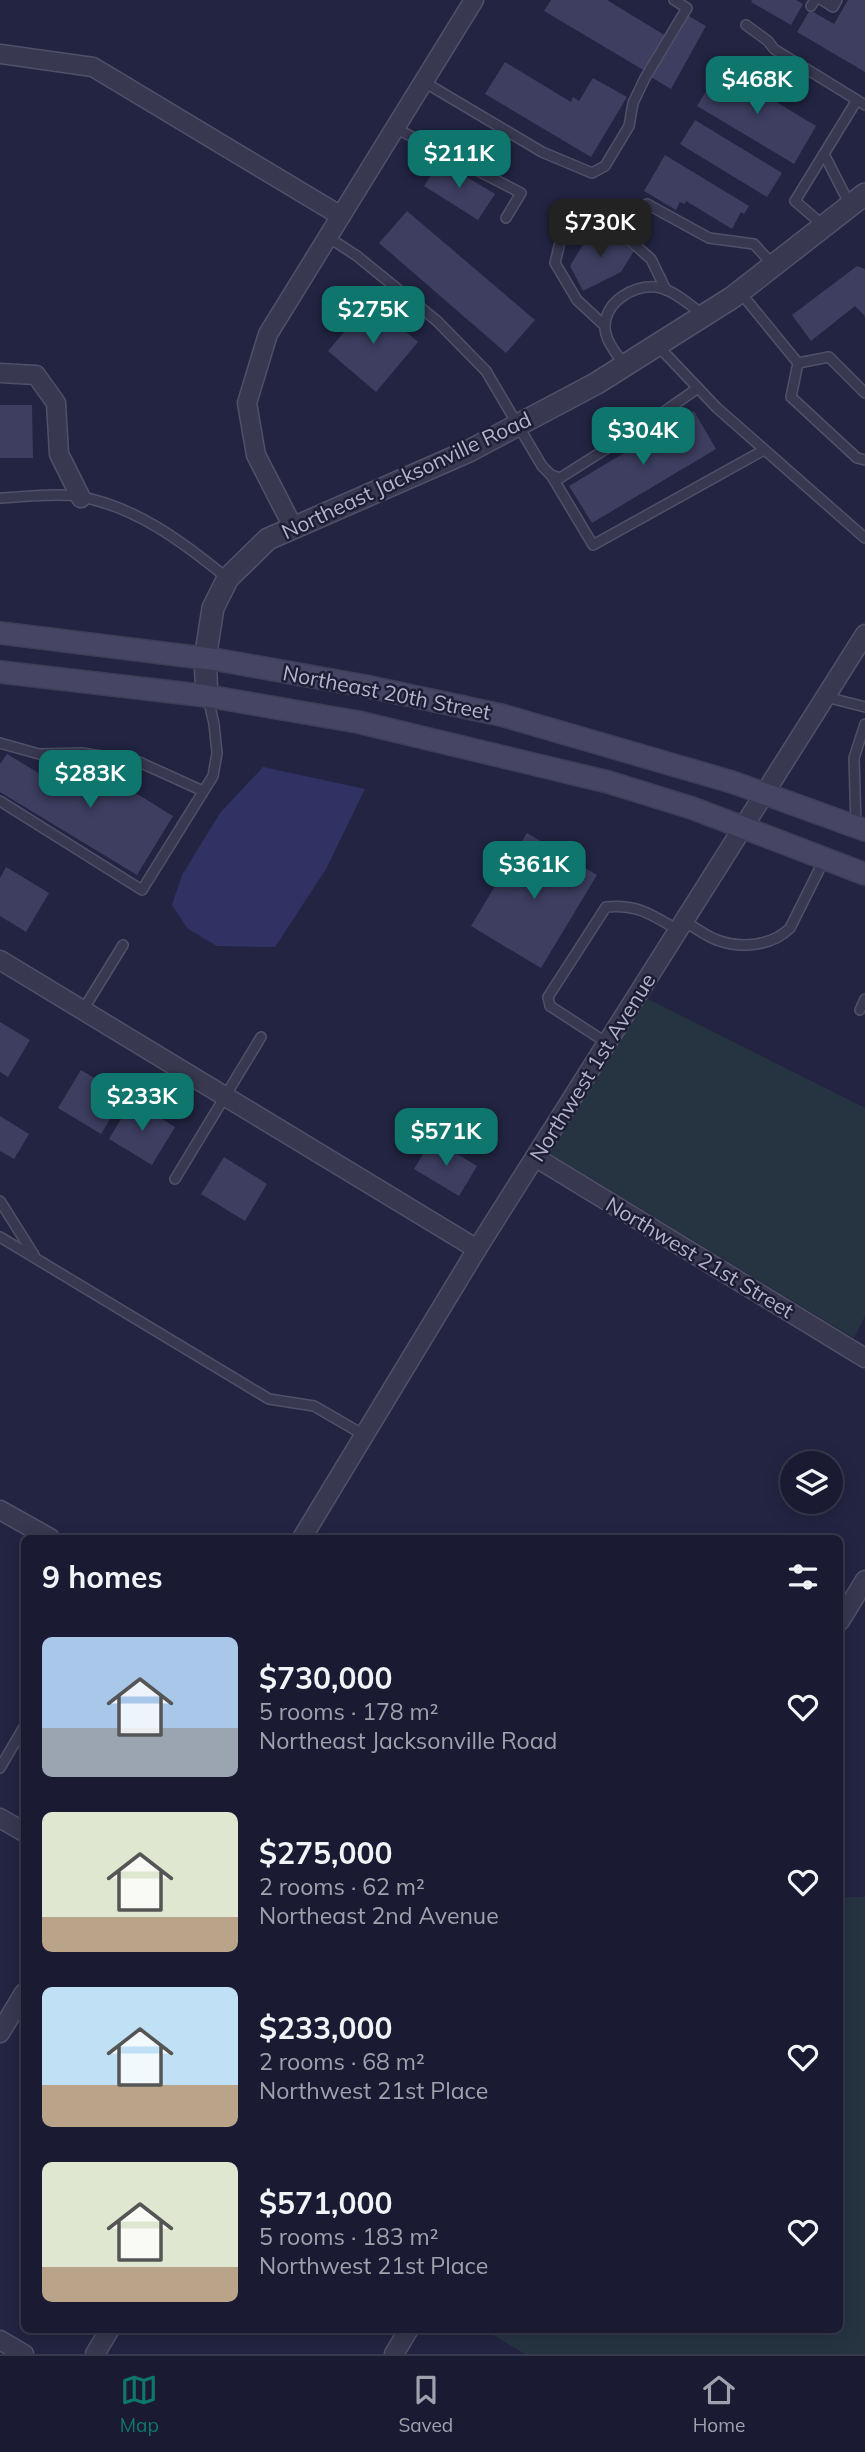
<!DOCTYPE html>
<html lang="en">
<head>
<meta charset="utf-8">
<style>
	:root { --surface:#1a1b32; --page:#23243a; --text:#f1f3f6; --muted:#9fa1ac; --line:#38394d; --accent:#0f766e }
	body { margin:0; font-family:Mulish,sans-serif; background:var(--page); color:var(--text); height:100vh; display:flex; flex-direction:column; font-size:26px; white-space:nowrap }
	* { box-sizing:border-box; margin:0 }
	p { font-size:23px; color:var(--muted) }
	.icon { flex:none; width:38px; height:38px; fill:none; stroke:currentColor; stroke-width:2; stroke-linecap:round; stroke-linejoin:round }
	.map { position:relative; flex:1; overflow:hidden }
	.drawer { position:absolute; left:21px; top:1535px; width:822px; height:798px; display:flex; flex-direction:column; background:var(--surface); border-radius:10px; box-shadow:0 4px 18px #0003,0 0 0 2px var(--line) }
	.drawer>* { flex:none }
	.fabs { position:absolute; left:780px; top:1451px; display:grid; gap:14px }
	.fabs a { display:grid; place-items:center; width:63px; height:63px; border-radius:50%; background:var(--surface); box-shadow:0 4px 18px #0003,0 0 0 2px var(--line); font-size:35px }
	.price { position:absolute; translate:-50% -60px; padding:0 16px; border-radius:14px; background:var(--accent); color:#fff; font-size:23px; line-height:46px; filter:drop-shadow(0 2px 4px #0008) }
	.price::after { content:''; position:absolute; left:50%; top:42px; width:21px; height:16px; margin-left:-10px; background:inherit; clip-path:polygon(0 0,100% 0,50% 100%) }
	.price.active { background:#222; color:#fff }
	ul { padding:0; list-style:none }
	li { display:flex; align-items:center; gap:21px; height:175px; padding:0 21px }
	li span { display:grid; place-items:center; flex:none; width:196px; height:140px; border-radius:10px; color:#555 }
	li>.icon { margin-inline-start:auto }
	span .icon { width:84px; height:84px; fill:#fffc; stroke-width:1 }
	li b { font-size:30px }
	h2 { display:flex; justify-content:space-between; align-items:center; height:84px; padding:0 21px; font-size:30px }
	.tabs { display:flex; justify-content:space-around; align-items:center; height:98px; border-top:2px solid var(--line); background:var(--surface); font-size:19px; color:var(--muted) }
	.tabs a { display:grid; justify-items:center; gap:4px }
	.tabs .active { color:var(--accent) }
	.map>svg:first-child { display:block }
</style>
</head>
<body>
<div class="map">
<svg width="865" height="2354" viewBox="0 0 865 2354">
	<rect width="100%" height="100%" fill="#232442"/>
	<g fill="#263442">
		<polygon points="646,998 865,1108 865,1316 854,1338 549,1153"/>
		<polygon points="840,1897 865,1897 865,2354 525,2354 483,2329 840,2329"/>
	</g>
	<polygon fill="#313264" points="263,767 365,789 326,869 275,947 217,946 188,929 172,905 182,875 220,813"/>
	<g fill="#3d3e60">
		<polygon points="551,0 607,0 666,36 645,71 544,11"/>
		<polygon points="752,0 796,0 803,4 791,25 751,2"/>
		<polygon points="848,0 865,0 865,72 797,32 810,10 834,24"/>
		<polygon points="687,15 706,26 671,89 651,77"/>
		<polygon points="505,62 571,102 573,97 579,101 593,78 627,97 591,157 485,94"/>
		<polygon points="720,68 816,126 794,164 697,106"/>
		<polygon points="695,120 782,173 767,197 680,144"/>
		<polygon points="665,155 749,206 744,214 741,212 732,229 686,201 685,204 680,202 676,210 644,191"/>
		<polygon points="440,161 495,194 478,220 424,186"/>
		<polygon points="407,211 535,320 506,353 379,243"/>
		<polygon points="594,226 635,249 621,272 583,291 570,266"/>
		<polygon points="857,266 865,269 865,316 855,306 811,341 792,315"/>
		<polygon points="370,301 418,342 376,392 328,351"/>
		<polygon points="0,405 32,405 33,458 0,458"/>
		<polygon points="694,411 716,449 592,523 569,486"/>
		<polygon points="7,754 60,786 77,757 173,816 137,875 0,792 0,764"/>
		<polygon points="527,833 597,875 541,968 471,926"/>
		<polygon points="6,867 49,893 26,932 0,916 0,878"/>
		<polygon points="0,1022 30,1040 8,1077 0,1072"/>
		<polygon points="81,1070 124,1096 101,1134 58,1108"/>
		<polygon points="132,1101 175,1127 152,1165 109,1139"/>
		<polygon points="0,1116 29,1134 14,1159 0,1151"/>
		<polygon points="432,1139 477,1166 459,1196 414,1169"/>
		<polygon points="224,1157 267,1184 245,1221 201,1194"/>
	</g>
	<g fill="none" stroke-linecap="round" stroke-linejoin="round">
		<defs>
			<g id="service">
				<polyline points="822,0 833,7 837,0"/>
				<polyline points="811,6 815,0"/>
				<polyline points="746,25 768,41 774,49 865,105"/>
				<polyline points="424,82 542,152 592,173 605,166 629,126 633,103 645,78 687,8 674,0"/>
				<polyline points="395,128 521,193 506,218"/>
				<polyline points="824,154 850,205"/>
				<polyline points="647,204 709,238 754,244 774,266"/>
				<polyline points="823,225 795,201 857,100"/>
				<polyline points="328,237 357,256 437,321 486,371 542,466 551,475 560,478 655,418 698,388"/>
				<polyline points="740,292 798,363 791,397 857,458 865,460"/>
				<polyline points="605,326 577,300 555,263 561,238 578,219 595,217 616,228 651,259 666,290"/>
				<polyline points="657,345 717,408 865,538"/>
				<polyline points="798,363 829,357 865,393"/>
				<path d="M 625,366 C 617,354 605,341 605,327 C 605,301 634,285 656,287 C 673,289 689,305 703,314"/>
				<polyline points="551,475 593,545 764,450"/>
				<path d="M 0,498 C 24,497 52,493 76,496 C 134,505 183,542 227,578"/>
				<polyline points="826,697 865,707"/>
				<polyline points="0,743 39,754 82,753 139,762 203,791"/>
				<polyline points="0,801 142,890 213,776 217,753 214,724 208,698"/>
				<polyline points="856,825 854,758 865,724"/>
				<path d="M 684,921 C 694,927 706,936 717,940 C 741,949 772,946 790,928 L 824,860"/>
				<polyline points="83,1010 123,945"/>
				<polyline points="860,1010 865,999"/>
				<path d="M 607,1043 L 550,1006 L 548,997 L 606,907 C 638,904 652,915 678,930"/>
				<polyline points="175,1179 261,1037"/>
				<polyline points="0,1201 34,1255"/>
				<polyline points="0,1237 269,1399 314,1406 364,1435"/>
				<polyline points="0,1768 24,1727"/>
			</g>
			<g id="minor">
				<polyline points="0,54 93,67 341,216"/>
				<polyline points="0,373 36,375 56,403 59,454 81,498"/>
				<polyline points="293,527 256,455 247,403 268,334 474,0"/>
				<polyline points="0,960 477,1249"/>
				<polyline points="535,1157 865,1358"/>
				<polyline points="0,1510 50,1538"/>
				<polyline points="302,1538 477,1249 865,634"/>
				<polyline points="840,1621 865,1580"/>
				<polyline points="0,1818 24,1832"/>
				<polyline points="0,2033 24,1993"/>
				<polyline points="0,2340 24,2354"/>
				<polyline points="95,2354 110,2329"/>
				<polyline points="394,2354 409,2329"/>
			</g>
			<polyline id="tertiary" points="207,696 205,659 213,608 228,578 268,539 469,451 597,383 733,297 865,194"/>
			<g id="secondary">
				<polyline points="0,633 219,660 365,686 501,715 732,782 865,830"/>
				<polyline points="0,672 207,696 358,722 608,782 692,808 865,874"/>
			</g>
		</defs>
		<use href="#service" stroke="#505069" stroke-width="12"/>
		<use href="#minor" stroke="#505069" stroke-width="21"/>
		<use href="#tertiary" stroke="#505069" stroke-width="24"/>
		<use href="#secondary" stroke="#3f3e57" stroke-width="24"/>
		<use href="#service" stroke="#383851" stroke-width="9"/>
		<use href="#minor" stroke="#383851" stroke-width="18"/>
		<use href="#tertiary" stroke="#383851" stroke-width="21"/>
		<use href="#secondary" stroke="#464664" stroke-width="21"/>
	</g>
	<g text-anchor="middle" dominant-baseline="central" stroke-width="5" stroke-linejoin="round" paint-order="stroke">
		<g font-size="21" fill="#b5b4cc" stroke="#1d1d36">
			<text transform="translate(406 475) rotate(-25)">Northeast Jacksonville Road</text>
			<text transform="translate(387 692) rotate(11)">Northeast 20th Street</text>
			<text transform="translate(592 1067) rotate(-58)">Northwest 1st Avenue</text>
			<text transform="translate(700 1257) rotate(31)">Northwest 21st Street</text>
		</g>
	</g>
</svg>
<div class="fabs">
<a><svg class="icon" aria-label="layers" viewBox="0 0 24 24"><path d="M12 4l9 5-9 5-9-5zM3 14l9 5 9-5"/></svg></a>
</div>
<b class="price" style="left:757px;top:116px">$468K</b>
<b class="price" style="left:459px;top:190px">$211K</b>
<b class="price active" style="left:600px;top:259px">$730K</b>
<b class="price" style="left:373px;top:346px">$275K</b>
<b class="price" style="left:643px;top:467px">$304K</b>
<b class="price" style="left:90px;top:810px">$283K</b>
<b class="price" style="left:534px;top:901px">$361K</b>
<b class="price" style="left:142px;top:1133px">$233K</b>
<b class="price" style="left:446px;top:1168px">$571K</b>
<section class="drawer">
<h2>9 homes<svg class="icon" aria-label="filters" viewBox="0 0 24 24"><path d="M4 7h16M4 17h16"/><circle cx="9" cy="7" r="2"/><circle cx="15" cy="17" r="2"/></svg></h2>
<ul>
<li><span style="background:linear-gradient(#a9c7e8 65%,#9aa5b1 0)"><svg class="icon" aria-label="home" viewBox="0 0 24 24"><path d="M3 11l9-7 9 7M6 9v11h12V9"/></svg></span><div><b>$730,000</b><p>5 rooms · 178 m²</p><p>Northeast Jacksonville Road</p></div><svg class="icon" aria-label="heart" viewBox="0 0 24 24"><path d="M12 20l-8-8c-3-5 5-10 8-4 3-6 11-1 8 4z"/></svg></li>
<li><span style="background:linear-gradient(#dfe7d0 75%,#b9a48a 0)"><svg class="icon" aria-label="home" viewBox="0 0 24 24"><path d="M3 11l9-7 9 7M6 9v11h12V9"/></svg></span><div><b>$275,000</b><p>2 rooms · 62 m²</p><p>Northeast 2nd Avenue</p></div><svg class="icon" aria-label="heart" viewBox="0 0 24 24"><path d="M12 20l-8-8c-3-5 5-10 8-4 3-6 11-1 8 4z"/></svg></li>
<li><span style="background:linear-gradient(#bfe0f5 70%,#b9a48a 0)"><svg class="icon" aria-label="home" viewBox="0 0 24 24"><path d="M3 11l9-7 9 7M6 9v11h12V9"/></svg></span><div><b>$233,000</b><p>2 rooms · 68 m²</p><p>Northwest 21st Place</p></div><svg class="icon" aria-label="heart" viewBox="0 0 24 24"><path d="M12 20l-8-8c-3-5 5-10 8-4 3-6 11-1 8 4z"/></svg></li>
<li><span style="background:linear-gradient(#dfe7d0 75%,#b9a48a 0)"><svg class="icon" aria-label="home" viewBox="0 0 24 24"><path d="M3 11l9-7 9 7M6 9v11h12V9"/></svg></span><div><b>$571,000</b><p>5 rooms · 183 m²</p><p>Northwest 21st Place</p></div><svg class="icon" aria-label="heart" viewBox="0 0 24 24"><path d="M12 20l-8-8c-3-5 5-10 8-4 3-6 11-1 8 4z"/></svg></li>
</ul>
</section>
</div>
<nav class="tabs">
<a class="active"><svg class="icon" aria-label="map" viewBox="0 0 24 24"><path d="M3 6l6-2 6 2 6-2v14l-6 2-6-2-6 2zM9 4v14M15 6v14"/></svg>Map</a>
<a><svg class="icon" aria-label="saved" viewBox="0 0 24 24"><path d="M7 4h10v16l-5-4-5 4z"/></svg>Saved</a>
<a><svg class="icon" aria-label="home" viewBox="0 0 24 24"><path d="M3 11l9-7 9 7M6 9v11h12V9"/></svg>Home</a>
</nav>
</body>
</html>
